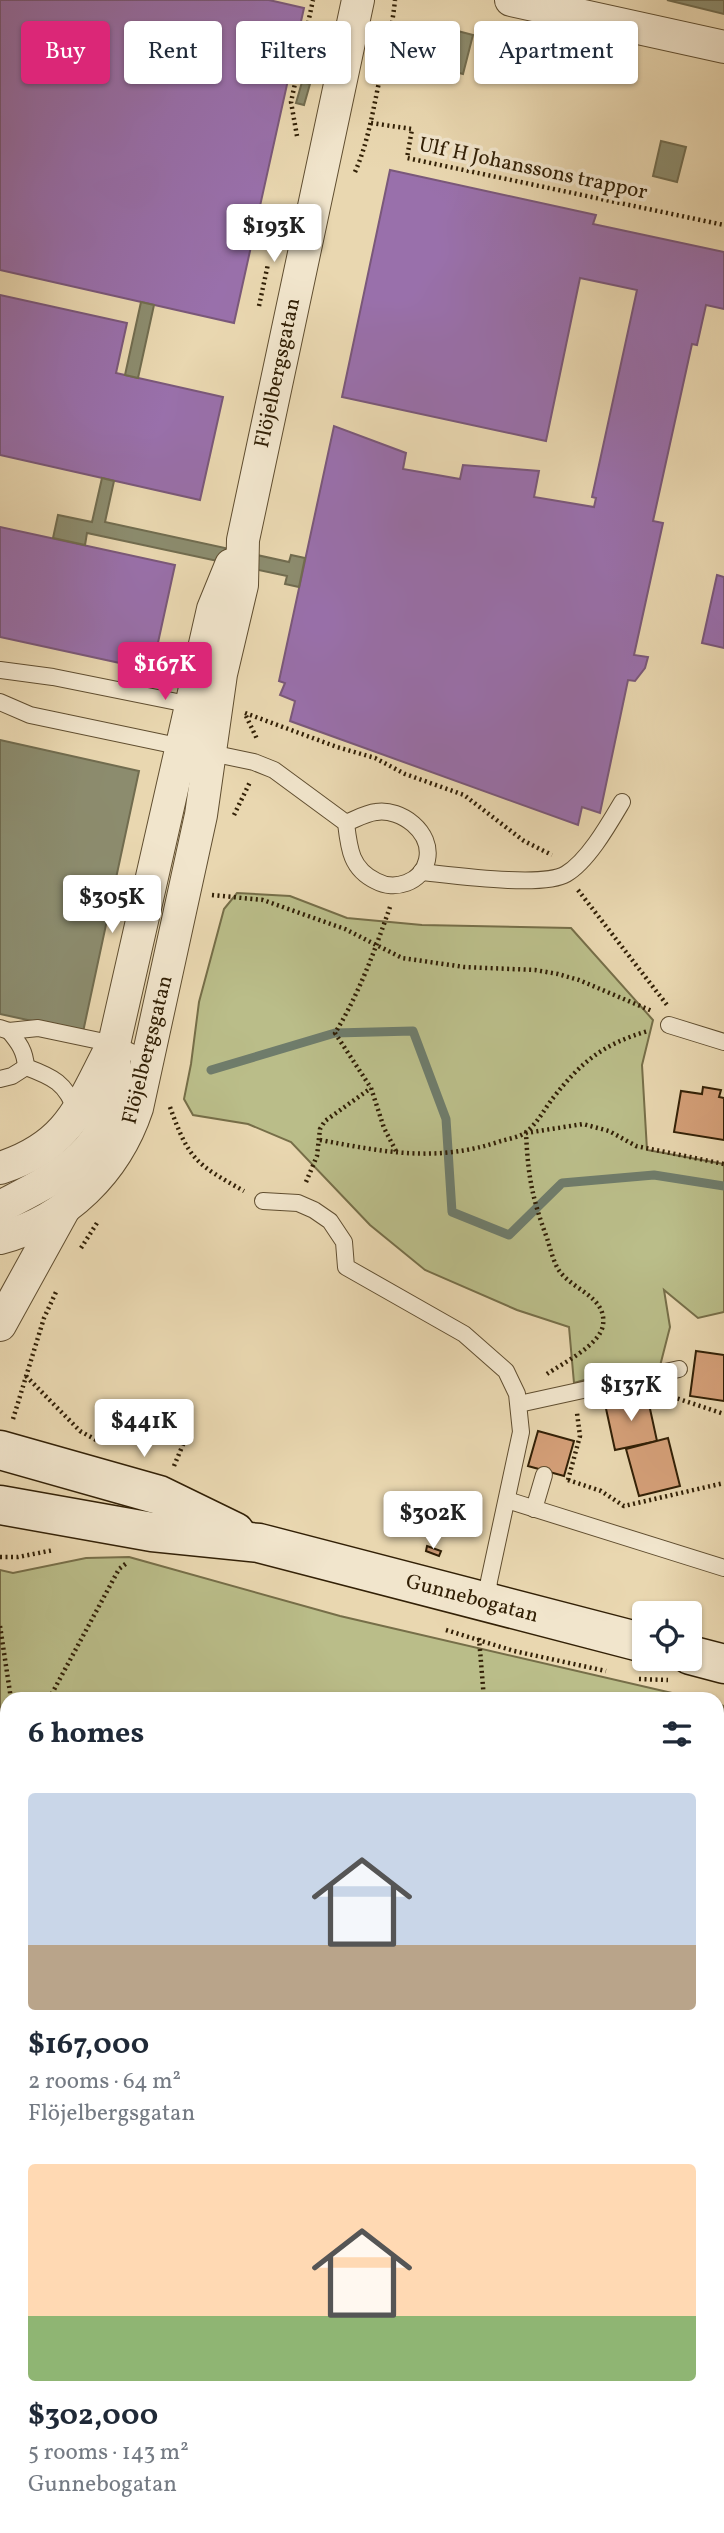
<!DOCTYPE html>
<html lang="en">
<head>
<meta charset="utf-8">
<style>
	:root { --surface:#fff; --page:#f2f2f3; --text:#1f2937; --muted:#747a83; --accent:#db2777 }
	body { margin:0; font-family:Vollkorn,serif; background:var(--page); color:var(--text); height:100vh; display:flex; flex-direction:column; font-size:26px; white-space:nowrap }
	* { box-sizing:border-box; margin:0 }
	p { font-size:23px; color:var(--muted) }
	.icon { flex:none; width:38px; height:38px; fill:none; stroke:currentColor; stroke-width:2; stroke-linecap:round; stroke-linejoin:round }
	.map { position:relative; flex:1; overflow:hidden }
	.drawer { position:absolute; left:0px; top:1692px; width:724px; height:842px; display:flex; flex-direction:column; background:var(--surface); border-radius:21px 21px 0 0; box-shadow:0 2px 5px #0004 }
	.drawer>* { flex:none }
	.banner { position:absolute; left:21px; top:21px; width:682px; height:63px; display:flex; gap:14px }
	.tools { position:absolute; left:632px; top:1601px; display:grid; gap:14px }
	.tools a { display:grid; place-items:center; width:70px; height:70px; border-radius:7px; background:var(--surface); box-shadow:0 2px 5px #0004; font-size:35px }
	.price { position:absolute; translate:-50% -60px; padding:0 16px; border-radius:7px; background:#fff; color:#222; font-size:23px; line-height:46px; filter:drop-shadow(0 2px 4px #0008) }
	.price::after { content:''; position:absolute; left:50%; top:42px; width:21px; height:16px; margin-left:-10px; background:inherit; clip-path:polygon(0 0,100% 0,50% 100%) }
	.price.current { background:var(--accent); color:#fff }
	ul { padding:0; list-style:none }
	li { display:grid; align-content:center; gap:14px; height:371px; padding:0 28px }
	li span { display:grid; place-items:center; height:217px; border-radius:7px; color:#555 }
	li>.icon { margin-inline-start:auto }
	span .icon { width:126px; height:126px; fill:#fffc; stroke-width:1 }
	li b { font-size:30px }
	h2 { display:flex; justify-content:space-between; align-items:center; height:84px; padding:0 28px; font-size:30px }
	.tag { padding:0 24px; border-radius:7px; background:var(--surface); box-shadow:0 2px 5px #0004; font-size:24px; line-height:63px }
	.tag.current { background:var(--accent); color:#fff }
	.map>svg:first-child { display:block }
</style>
</head>
<body>
<div class="map">
<svg width="724" height="2533" viewBox="0 0 724 2533">
	<rect width="100%" height="100%" fill="#e9d7b0"/>
	<filter id="stains"><feTurbulence type="fractalNoise" baseFrequency=".00286" numOctaves="4"/><feColorMatrix values="0 0 0 0 .2 0 0 0 0 .09 0 0 0 0 .02 0 0 0 .5 -.17"/></filter>
	<radialGradient id="worn" r=".72"><stop offset=".6" stop-color="#630" stop-opacity="0"/><stop offset="1" stop-color="#630" stop-opacity=".3"/></radialGradient>
	<g fill="#babd89" stroke="#766e48" stroke-width="2">
		<polygon points="237,893 290,896 347,918 422,925 571,928 653,1020 642,1065 647,1150 724,1164 724,1312 698,1318 664,1290 670,1327 660,1366 616,1371 574,1383 569,1327 517,1310 425,1270 370,1225 291,1142 248,1124 193,1115 184,1099 191,1064 199,1002 224,909"/>
		<polygon points="129,1557 340,1616 698,1699 7,1699 7,2525 0,2525 0,1570 13,1573 86,1558"/>
		<polygon points="718,1704 724,1706 724,2105 718,2109"/>
		<polygon points="313,2527 617,2527 614,2533 308,2533"/>
	</g>
	<g fill="#9970ab" stroke="#7a587a" stroke-width="2">
		<polygon points="0,0 269,0 304,8 234,323 0,270"/>
		<polygon points="390,170 596,215 593,224 724,252 724,309 706,305 697,345 692,344 653,521 663,523 634,655 648,657 645,668 635,681 628,680 600,813 582,807 578,825 290,721 295,701 280,695 285,683 279,681 334,426 406,453 403,469 460,479 463,465 539,471 534,497 594,507 596,498 592,497 637,290 580,278 546,441 342,397"/>
		<polygon points="0,295 127,323 116,373 223,397 200,500 0,455"/>
		<polygon points="0,527 175,565 152,670 0,637"/>
		<polygon points="717,575 724,577 724,648 702,643"/>
	</g>
	<g fill="#8c8c6e" stroke="#716c4f" stroke-width="2">
		<polygon points="667,0 724,0 724,14"/>
		<polygon points="450,29 473,35 463,74 440,68"/>
		<polygon points="376,56 383,57 378,77 371,75"/>
		<polygon points="302,82 310,84 304,105 296,103"/>
		<polygon points="661,141 686,147 677,182 653,176"/>
		<polygon points="141,302 154,305 138,378 125,375"/>
		<polygon points="102,478 114,481 105,522 289,562 291,555 305,558 299,587 285,584 287,576 87,533 85,545 53,538 58,515 92,522"/>
		<polygon points="0,740 139,771 83,1032 0,1014"/>
		<polygon points="679,2527 706,2527 704,2533 677,2533"/>
	</g>
	<g fill="none" stroke-linecap="round" stroke-linejoin="round">
		<polyline stroke="#6f7c6b" stroke-width="9" points="211,1070 335,1033 413,1031 446,1119 452,1212 509,1235 562,1183 654,1175 724,1186"/>
	</g>
	<g fill="#d49f78" stroke="#322006" stroke-width="2">
		<polygon points="703,1087 721,1090 719,1097 724,1098 724,1140 674,1132 681,1091 702,1094"/>
		<polygon points="696,1351 724,1355 724,1401 690,1396"/>
		<polygon points="647,1395 657,1441 615,1450 605,1404"/>
		<polygon points="538,1431 574,1441 564,1476 528,1466"/>
		<polygon points="668,1438 680,1486 639,1496 626,1449"/>
		<polygon points="427,1546 441,1551 439,1556 426,1551"/>
	</g>
	<g fill="none" stroke-linecap="round" stroke-linejoin="round">
		<defs>
			<g id="lane">
				<polyline points="0,670 53,677 197,706"/>
				<path d="M 0,702 L 30,715 L 254,762 L 274,770 L 346,823 C 349,849 351,869 376,881 C 394,891 422,883 427,860 C 433,832 401,808 376,812 C 366,813 356,819 346,823"/>
				<path d="M 421,872 C 451,875 543,888 566,874 C 588,861 609,824 622,802"/>
				<polyline points="669,1025 724,1042"/>
				<polyline points="0,1028 9,1031 38,1028 114,1044 148,1060"/>
				<path d="M 9,1031 C 19,1043 25,1051 26,1067"/>
				<path d="M 26,1067 C 53,1077 66,1083 76,1111"/>
				<polyline points="0,1079 12,1076 26,1067"/>
				<polyline points="263,1201 298,1203 314,1210 330,1221 344,1242 346,1267 464,1334 506,1371 517,1394 521,1432 489,1581 487,1603"/>
				<polyline points="519,1404 679,1369"/>
				<polyline points="507,1500 724,1568"/>
				<polyline points="534,1509 544,1475"/>
			</g>
			<g id="street">
				<polyline points="511,0 724,47"/>
				<path d="M 0,1168 C 69,1146 80,1107 111,1048"/>
				<path d="M 0,1207 C 57,1177 110,1155 115,1082 C 115,1070 114,1057 114,1044 L 213,609 L 231,565"/>
				<path d="M 0,1238 C 66,1221 116,1171 137,1108 L 201,815 L 221,674 L 242,585 L 243,540 L 358,0"/>
				<polyline points="0,1325 64,1209"/>
				<polyline points="718,2433 724,2437"/>
			</g>
			<g id="secondary">
				<polyline points="0,1450 159,1495 235,1532"/>
				<polyline points="0,1505 152,1532 259,1543 644,1643"/>
				<polyline points="690,1655 724,1664"/>
			</g>
		</defs>
		<use href="#lane" stroke="#604e30" stroke-width="18"/>
		<use href="#street" stroke="#604e30" stroke-width="34"/>
		<use href="#secondary" stroke="#322006" stroke-width="41"/>
		<g stroke="#322006" stroke-width="4.5" stroke-dasharray="2 3.5" stroke-linecap="butt">
			<polyline points="371,123 412,129 407,158 724,225"/>
			<polyline points="297,136 291,102 313,0"/>
			<path d="M 355,172 C 367,145 372,116 378,87 C 385,58 392,30 395,0"/>
			<polyline points="259,306 268,264"/>
			<polyline points="245,713 337,747 375,758 405,774 464,795 524,841 552,855"/>
			<polyline points="246,716 257,739"/>
			<polyline points="234,815 250,782"/>
			<polyline points="578,890 667,1005"/>
			<polyline points="212,895 263,900 345,929 402,958 464,967 535,970 558,974 579,980 652,1011"/>
			<path d="M 390,907 C 375,950 359,994 335,1033 L 371,1088 L 384,1128 L 397,1153"/>
			<path d="M 170,1107 C 189,1160 196,1164 244,1191"/>
			<path d="M 320,1140 C 385,1152 436,1163 501,1141 C 508,1139 520,1137 526,1132 C 537,1124 545,1108 553,1098 C 581,1062 603,1044 648,1031"/>
			<polyline points="306,1182 317,1156 320,1129 325,1121 371,1088"/>
			<polyline points="81,1248 97,1223"/>
			<path d="M 547,1374 C 563,1363 600,1345 603,1325 C 607,1296 571,1290 558,1269 C 553,1260 550,1248 547,1238 C 532,1198 528,1176 526,1133 L 583,1124 L 609,1131 L 636,1146 L 724,1164"/>
			<polyline points="26,1376 80,1431 98,1441"/>
			<polyline points="670,1393 670,1396 724,1414"/>
			<polyline points="13,1419 44,1318 56,1292"/>
			<polyline points="174,1466 189,1430"/>
			<polyline points="568,1480 601,1491 624,1506 724,1483"/>
			<polyline points="568,1480 580,1436 577,1413"/>
			<polyline points="0,1557 18,1557 54,1550"/>
			<polyline points="0,1626 11,1699"/>
			<polyline points="446,1630 514,1651 606,1671"/>
			<polyline points="479,1638 484,1699"/>
			<polyline points="639,1679 668,1680"/>
			<polyline points="49,1699 119,1569 128,1562"/>
			<polyline points="0,1795 7,1780"/>
			<polyline points="718,2210 724,2206"/>
			<polyline points="0,2241 7,2233"/>
			<polyline points="203,2532 203,2527"/>
			<polyline points="110,2533 112,2527"/>
		</g>
		<use href="#lane" stroke="#f1e5cc" stroke-width="16"/>
		<use href="#street" stroke="#f1e5cc" stroke-width="32"/>
		<use href="#secondary" stroke="#f1e5cc" stroke-width="38"/>
		<g stroke="#322006" stroke-width="5" stroke-dasharray="12 12" stroke-linecap="butt">
			<polyline points="718,2133 724,2129"/>
			<polyline points="279,2533 283,2527"/>
		</g>
	</g>
	<g text-anchor="middle" dominant-baseline="central" stroke-width="7" stroke-linejoin="round" paint-order="stroke">
		<g font-size="21" fill="#322006" stroke="#f1e5cc">
			<text transform="translate(533 169) rotate(12)">Ulf H Johanssons trappor</text>
			<text transform="translate(278 373) rotate(-78)">Flöjelbergsgatan</text>
			<text transform="translate(148 1050) rotate(-76)">Flöjelbergsgatan</text>
			<text transform="translate(472 1599) rotate(15)">Gunnebogatan</text>
		</g>
	</g>
	<rect width="100%" height="100%" filter="url(#stains)"/>
	<rect width="100%" height="100%" fill="url(#worn)"/>
</svg>
<div class="tools">
<a><svg class="icon" aria-label="locate" viewBox="0 0 24 24"><circle cx="12" cy="12" r="6"/><path d="M12 2v4M12 18v4M2 12h4M18 12h4"/></svg></a>
</div>
<b class="price" style="left:274px;top:264px">$193K</b>
<b class="price current" style="left:165px;top:702px">$167K</b>
<b class="price" style="left:112px;top:935px">$305K</b>
<b class="price" style="left:631px;top:1423px">$137K</b>
<b class="price" style="left:144px;top:1459px">$441K</b>
<b class="price" style="left:433px;top:1551px">$302K</b>
<div class="banner">
<a class="tag current">Buy</a>
<a class="tag">Rent</a>
<a class="tag">Filters</a>
<a class="tag">New</a>
<a class="tag">Apartment</a>
</div>
<section class="drawer">
<h2>6 homes<svg class="icon" aria-label="filters" viewBox="0 0 24 24"><path d="M4 7h16M4 17h16"/><circle cx="9" cy="7" r="2"/><circle cx="15" cy="17" r="2"/></svg></h2>
<ul>
<li><span style="background:linear-gradient(#c9d6e8 70%,#b9a48a 0)"><svg class="icon" aria-label="home" viewBox="0 0 24 24"><path d="M3 11l9-7 9 7M6 9v11h12V9"/></svg></span><div><b>$167,000</b><p>2 rooms · 64 m²</p><p>Flöjelbergsgatan</p></div></li>
<li><span style="background:linear-gradient(#ffd9b3 70%,#8fb573 0)"><svg class="icon" aria-label="home" viewBox="0 0 24 24"><path d="M3 11l9-7 9 7M6 9v11h12V9"/></svg></span><div><b>$302,000</b><p>5 rooms · 143 m²</p><p>Gunnebogatan</p></div></li>
</ul>
</section>
</div>
</body>
</html>
